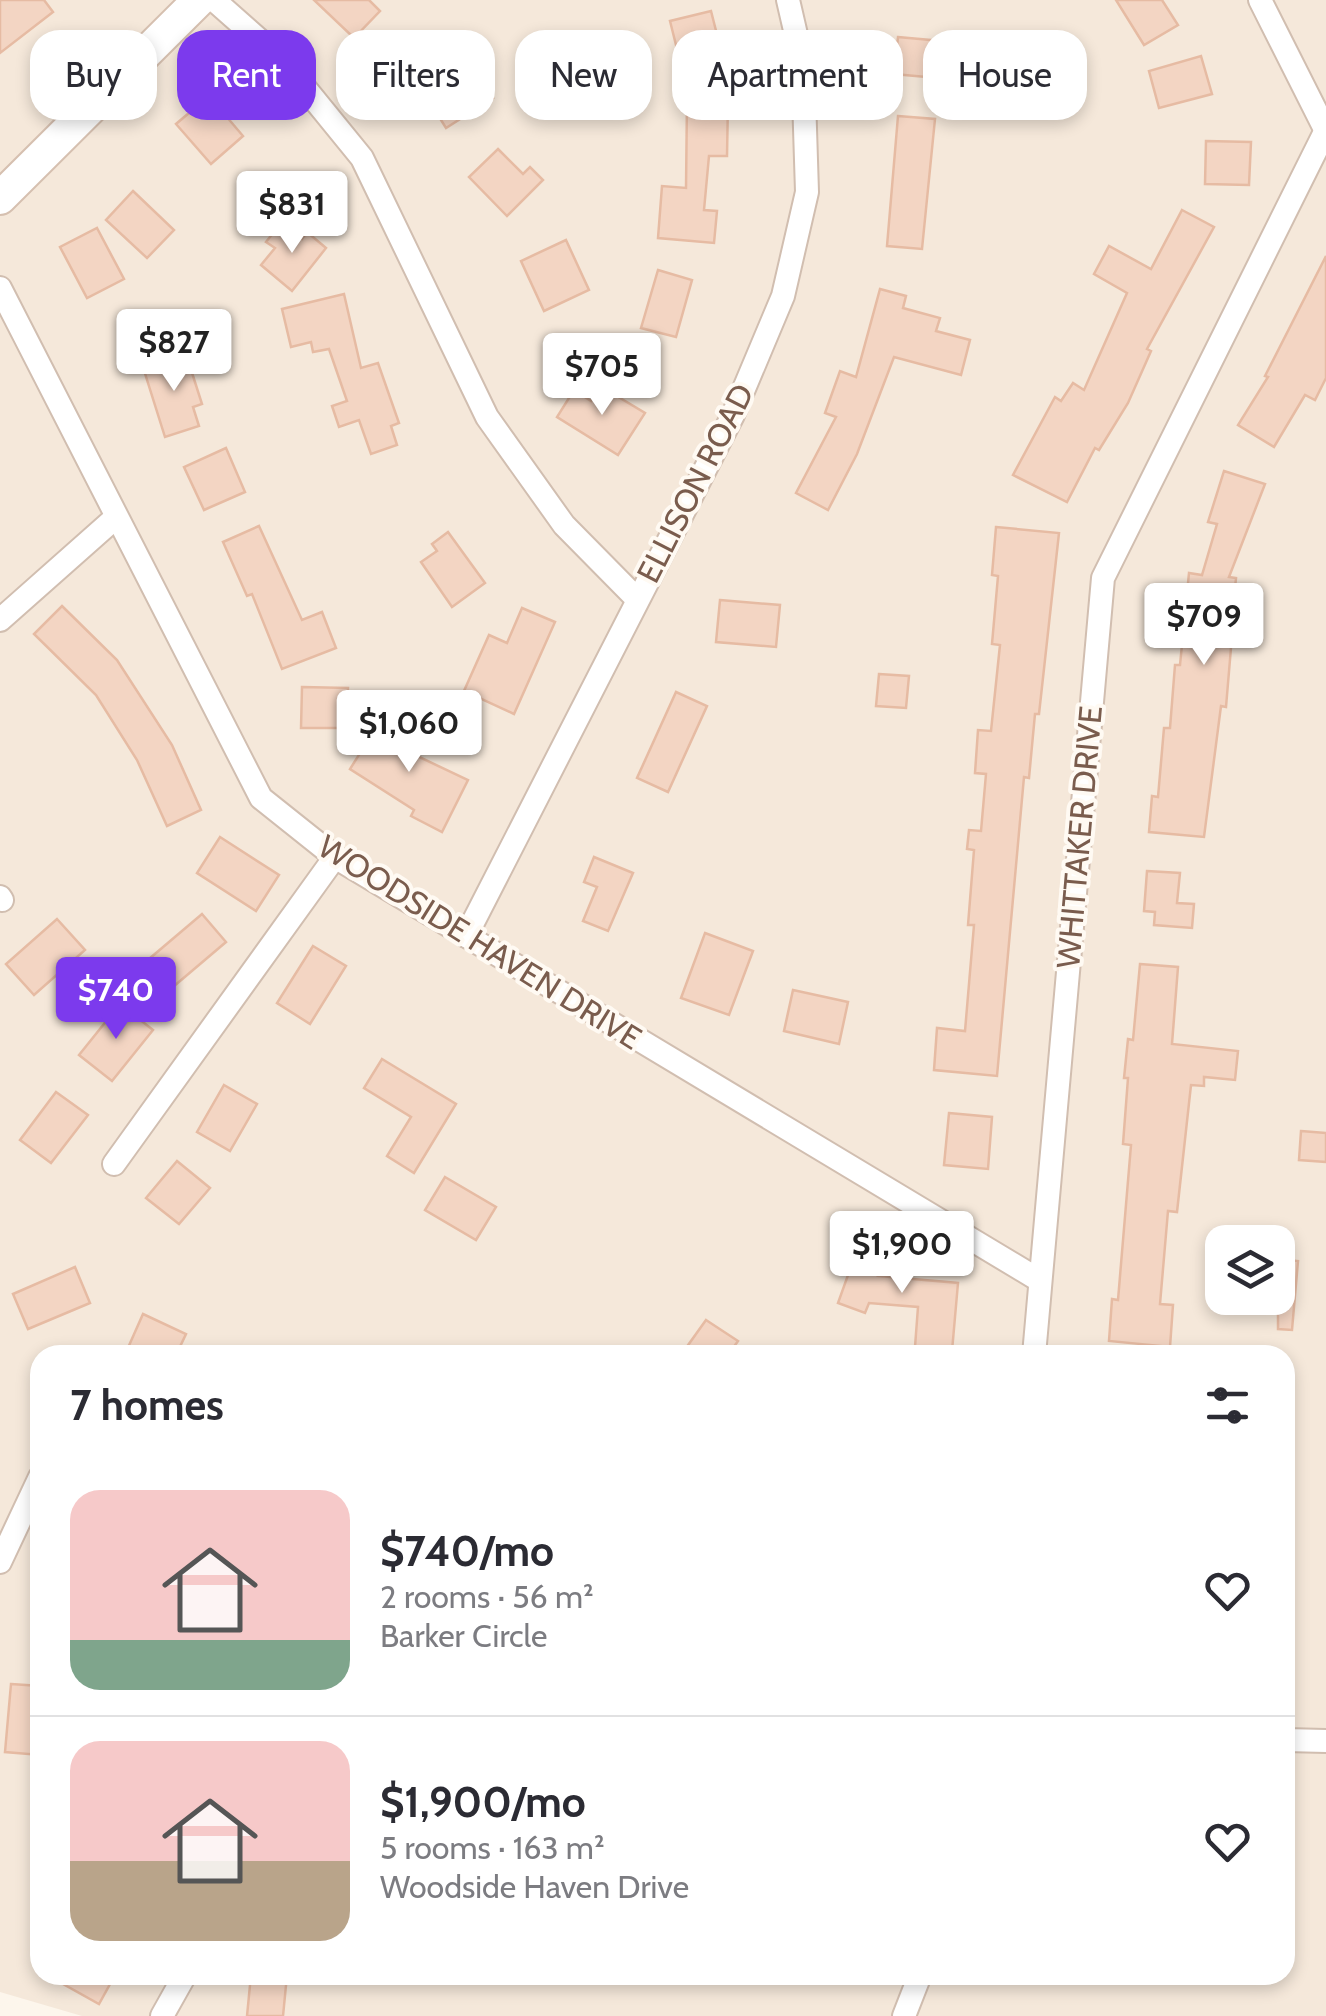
<!DOCTYPE html>
<html lang="en">
<head>
<meta charset="utf-8">
<style>
	:root { --surface:#fff; --page:#f7f7f7; --text:#2b2b33; --muted:#7c7c81; --line:#e1e1e2; --accent:#7c3aed }
	body { margin:0; font-family:Cabin,sans-serif; background:var(--page); color:var(--text); height:100vh; display:flex; flex-direction:column; font-size:38px; white-space:nowrap }
	* { box-sizing:border-box; margin:0 }
	p { font-size:32px; color:var(--muted) }
	.icon { flex:none; width:55px; height:55px; fill:none; stroke:currentColor; stroke-width:2; stroke-linecap:round; stroke-linejoin:round }
	.map { position:relative; flex:1; overflow:hidden }
	.details { position:absolute; left:30px; top:1345px; width:1265px; height:640px; display:flex; flex-direction:column; background:var(--surface); border-radius:30px; box-shadow:0 5px 15px #0003 }
	.details>* { flex:none }
	.banner { position:absolute; left:30px; top:30px; width:1268px; height:90px; display:flex; gap:20px }
	.controls { position:absolute; left:1205px; top:1225px; display:grid; gap:20px }
	.controls a { display:grid; place-items:center; width:90px; height:90px; border-radius:20px; background:var(--surface); box-shadow:0 5px 15px #0003; font-size:50px }
	.price { position:absolute; translate:-50% -85px; padding:0 22px; border-radius:10px; background:#fff; color:#222; font-size:32px; line-height:65px; filter:drop-shadow(0 2px 5px #0008) }
	.price::after { content:''; position:absolute; left:50%; top:60px; width:30px; height:22px; margin-left:-15px; background:inherit; clip-path:polygon(0 0,100% 0,50% 100%) }
	.price.on { background:var(--accent); color:#fff }
	ul { padding:0; list-style:none }
	li { display:flex; align-items:center; gap:30px; height:250px; padding:0 40px }
	li+li { border-top:2px solid var(--line) }
	li span { display:grid; place-items:center; flex:none; width:280px; height:200px; border-radius:30px; color:#555 }
	li>.icon { margin-inline-start:auto }
	span .icon { width:120px; height:120px; fill:#fffc; stroke-width:1 }
	li b { font-size:42px }
	h2 { display:flex; justify-content:space-between; align-items:center; height:120px; padding:0 40px; font-size:42px }
	.chip { padding:0 35px; border-radius:30px; background:var(--surface); box-shadow:0 5px 15px #0003; font-size:35px; line-height:90px }
	.chip.on { background:var(--accent); color:#fff }
	.map>svg:first-child { display:block }
</style>
</head>
<body>
<div class="map">
<svg width="1326" height="2016" viewBox="0 0 1326 2016">
	<rect width="100%" height="100%" fill="#fdf6ec"/>
	<path fill="#f5e8da" fill-rule="evenodd" d="M 0,0 L 1326,0 L 1326,2016 L 82,2016 L 0,1992 ZM 1222,1242 L 1278,1242 L 1278,1298 L 1222,1298 ZM 40,1355 L 1285,1355 L 1285,1975 L 40,1975 Z"/>
	<g fill="#f3d5c3" stroke="#e6bba3" stroke-width="2.5">
		<polygon points="0,0 44,0 53,12 0,53"/>
		<polygon points="314,0 369,0 380,11 354,38"/>
		<polygon points="1116,0 1162,0 1178,25 1144,45"/>
		<polygon points="711,11 725,66 684,77 670,21"/>
		<polygon points="898,37 941,41 937,78 894,74"/>
		<polygon points="1201,56 1212,94 1159,108 1149,71"/>
		<polygon points="447,61 455,75 472,64 493,98 446,128 416,80"/>
		<polygon points="209,96 243,136 211,164 176,124"/>
		<polygon points="687,100 728,101 727,156 709,156 704,210 717,211 714,243 658,238 662,186 686,188"/>
		<polygon points="898,116 935,119 922,249 887,246"/>
		<polygon points="1206,141 1251,142 1249,185 1205,184"/>
		<polygon points="498,149 523,174 530,167 543,180 507,216 469,177"/>
		<polygon points="133,191 174,230 147,258 106,220"/>
		<polygon points="1182,210 1214,227 1147,349 1151,351 1128,403 1099,450 1095,448 1067,502 1013,475 1055,397 1061,401 1073,383 1084,390 1127,293 1094,274 1109,246 1151,269"/>
		<polygon points="282,222 302,239 307,232 326,248 292,291 261,265 275,248 266,242"/>
		<polygon points="97,228 124,279 87,298 60,247"/>
		<polygon points="566,240 589,290 544,311 521,261"/>
		<polygon points="1326,256 1326,378 1315,400 1305,395 1274,447 1238,425 1268,377 1265,376"/>
		<polygon points="658,270 692,280 676,337 641,328"/>
		<polygon points="880,289 906,296 903,308 940,318 936,331 970,340 961,375 894,357 857,454 828,510 796,493 836,417 825,413 840,371 856,377"/>
		<polygon points="344,294 361,368 378,363 399,423 391,426 397,445 371,454 359,420 339,427 332,406 347,401 329,349 313,352 311,342 291,347 282,309"/>
		<polygon points="186,354 202,404 193,407 199,426 165,437 143,367"/>
		<polygon points="600,386 645,413 618,455 557,417 574,390 591,401"/>
		<polygon points="226,448 245,492 204,510 184,467"/>
		<polygon points="1224,471 1265,484 1229,577 1236,578 1232,618 1249,619 1247,637 1232,636 1226,707 1221,706 1204,837 1149,832 1152,796 1158,797 1164,728 1170,728 1175,665 1180,665 1189,573 1202,575 1217,524 1208,522"/>
		<polygon points="259,526 302,620 322,612 336,648 282,669 252,594 247,596 223,542"/>
		<polygon points="996,527 1059,533 1039,714 1035,714 1029,778 1024,777 997,1076 934,1070 937,1028 965,1031 974,925 968,925 974,850 967,849 969,830 981,831 986,774 975,773 978,730 991,731 1000,645 992,644 998,576 992,575"/>
		<polygon points="448,532 485,583 452,607 421,562 437,551 432,544"/>
		<polygon points="720,600 780,605 776,647 716,642"/>
		<polygon points="62,606 117,660 172,745 201,810 167,826 137,760 96,695 34,634"/>
		<polygon points="522,608 555,622 514,714 464,691 489,635 507,643"/>
		<polygon points="879,674 909,676 906,708 876,706"/>
		<polygon points="302,687 348,688 347,728 301,728"/>
		<polygon points="676,692 707,706 668,792 637,778"/>
		<polygon points="383,717 423,741 415,755 468,780 442,832 411,816 414,810 350,769"/>
		<polygon points="220,837 279,875 256,911 197,873"/>
		<polygon points="594,857 633,873 608,931 583,921 597,887 584,882"/>
		<polygon points="1147,871 1180,873 1177,903 1194,904 1192,928 1154,925 1155,912 1144,911"/>
		<polygon points="202,914 226,942 173,987 149,959"/>
		<polygon points="57,919 85,950 34,995 6,964"/>
		<polygon points="705,933 753,951 729,1015 681,998"/>
		<polygon points="313,946 346,966 310,1024 277,1003"/>
		<polygon points="1140,964 1178,967 1172,1044 1238,1051 1235,1080 1204,1077 1204,1086 1191,1085 1177,1212 1168,1211 1160,1304 1173,1305 1170,1347 1109,1341 1112,1299 1118,1300 1131,1145 1123,1144 1128,1078 1124,1078 1128,1039 1133,1040"/>
		<polygon points="793,990 848,1002 839,1044 784,1031"/>
		<polygon points="120,1004 153,1030 112,1081 79,1055"/>
		<polygon points="382,1059 456,1104 414,1173 387,1156 411,1117 364,1088"/>
		<polygon points="224,1085 257,1104 230,1151 197,1132"/>
		<polygon points="56,1092 88,1115 51,1163 20,1140"/>
		<polygon points="949,1113 992,1117 988,1169 944,1165"/>
		<polygon points="1301,1131 1326,1133 1326,1162 1299,1160"/>
		<polygon points="177,1161 210,1188 179,1224 146,1198"/>
		<polygon points="445,1177 496,1207 476,1240 425,1210"/>
		<polygon points="862,1236 889,1245 878,1276 958,1283 952,1351 915,1347 918,1307 869,1303 865,1313 838,1303"/>
		<polygon points="1278,1259 1298,1261 1292,1330 1278,1329"/>
		<polygon points="75,1267 90,1303 28,1329 13,1294"/>
		<polygon points="143,1314 186,1334 176,1355 139,1355 127,1350"/>
		<polygon points="706,1320 738,1341 728,1355 697,1355 686,1348"/>
		<polygon points="11,1684 40,1686 40,1755 5,1752"/>
		<polygon points="47,1975 115,1975 99,2004"/>
		<polygon points="251,1975 287,1975 283,2016 247,2016"/>
	</g>
	<g fill="none" stroke-linecap="round" stroke-linejoin="round">
		<defs>
			<g id="street">
				<polyline points="214,0 283,61 362,158 487,417 564,525 636,598"/>
				<polyline points="1260,0 1326,131"/>
				<polyline points="0,288 261,798 335,857 1039,1280"/>
				<polyline points="0,620 114,519"/>
				<polyline points="0,897 2,900"/>
				<polyline points="466,936 733,415 783,296 807,192 803,65 788,0"/>
				<polyline points="114,1164 335,857"/>
				<polyline points="1034,1355 1103,578 1326,130"/>
				<polyline points="0,1562 40,1477"/>
				<polyline points="1285,1740 1326,1741"/>
				<polyline points="162,2016 185,1975"/>
				<polyline points="904,2016 920,1975"/>
			</g>
			<polyline id="secondary" points="0,198 199,0"/>
		</defs>
		<use href="#street" stroke="#d1beb0" stroke-width="26"/>
		<use href="#secondary" stroke="#d6c0b0" stroke-width="36"/>
		<use href="#street" stroke="#fff" stroke-width="22"/>
		<use href="#secondary" stroke="#fff" stroke-width="32"/>
	</g>
	<g text-anchor="middle" dominant-baseline="central" stroke-width="8" stroke-linejoin="round" paint-order="stroke">
		<g font-size="32" fill="#7a5c4d" stroke="#fffaf3">
			<text transform="translate(695 483) rotate(-63)">ELLISON ROAD</text>
			<text transform="translate(1079 837) rotate(-85)">WHITTAKER DRIVE</text>
			<text transform="translate(480 942) rotate(32)">WOODSIDE HAVEN DRIVE</text>
		</g>
	</g>
</svg>
<div class="controls">
<a><svg class="icon" aria-label="layers" viewBox="0 0 24 24"><path d="M12 4l9 5-9 5-9-5zM3 14l9 5 9-5"/></svg></a>
</div>
<b class="price" style="left:292px;top:256px">$831</b>
<b class="price" style="left:174px;top:394px">$827</b>
<b class="price" style="left:602px;top:418px">$705</b>
<b class="price" style="left:1204px;top:668px">$709</b>
<b class="price" style="left:409px;top:775px">$1,060</b>
<b class="price on" style="left:116px;top:1042px">$740</b>
<b class="price" style="left:902px;top:1296px">$1,900</b>
<div class="banner">
<a class="chip">Buy</a>
<a class="chip on">Rent</a>
<a class="chip">Filters</a>
<a class="chip">New</a>
<a class="chip">Apartment</a>
<a class="chip">House</a>
</div>
<section class="details">
<h2>7 homes<svg class="icon" aria-label="filters" viewBox="0 0 24 24"><path d="M4 7h16M4 17h16"/><circle cx="9" cy="7" r="2"/><circle cx="15" cy="17" r="2"/></svg></h2>
<ul>
<li><span style="background:linear-gradient(#f6c9c9 75%,#7fa58c 0)"><svg class="icon" aria-label="home" viewBox="0 0 24 24"><path d="M3 11l9-7 9 7M6 9v11h12V9"/></svg></span><div><b>$740/mo</b><p>2 rooms · 56 m²</p><p>Barker Circle</p></div><svg class="icon" aria-label="heart" viewBox="0 0 24 24"><path d="M12 20l-8-8c-3-5 5-10 8-4 3-6 11-1 8 4z"/></svg></li>
<li><span style="background:linear-gradient(#f6c9c9 60%,#b9a48a 0)"><svg class="icon" aria-label="home" viewBox="0 0 24 24"><path d="M3 11l9-7 9 7M6 9v11h12V9"/></svg></span><div><b>$1,900/mo</b><p>5 rooms · 163 m²</p><p>Woodside Haven Drive</p></div><svg class="icon" aria-label="heart" viewBox="0 0 24 24"><path d="M12 20l-8-8c-3-5 5-10 8-4 3-6 11-1 8 4z"/></svg></li>
</ul>
</section>
</div>
</body>
</html>
